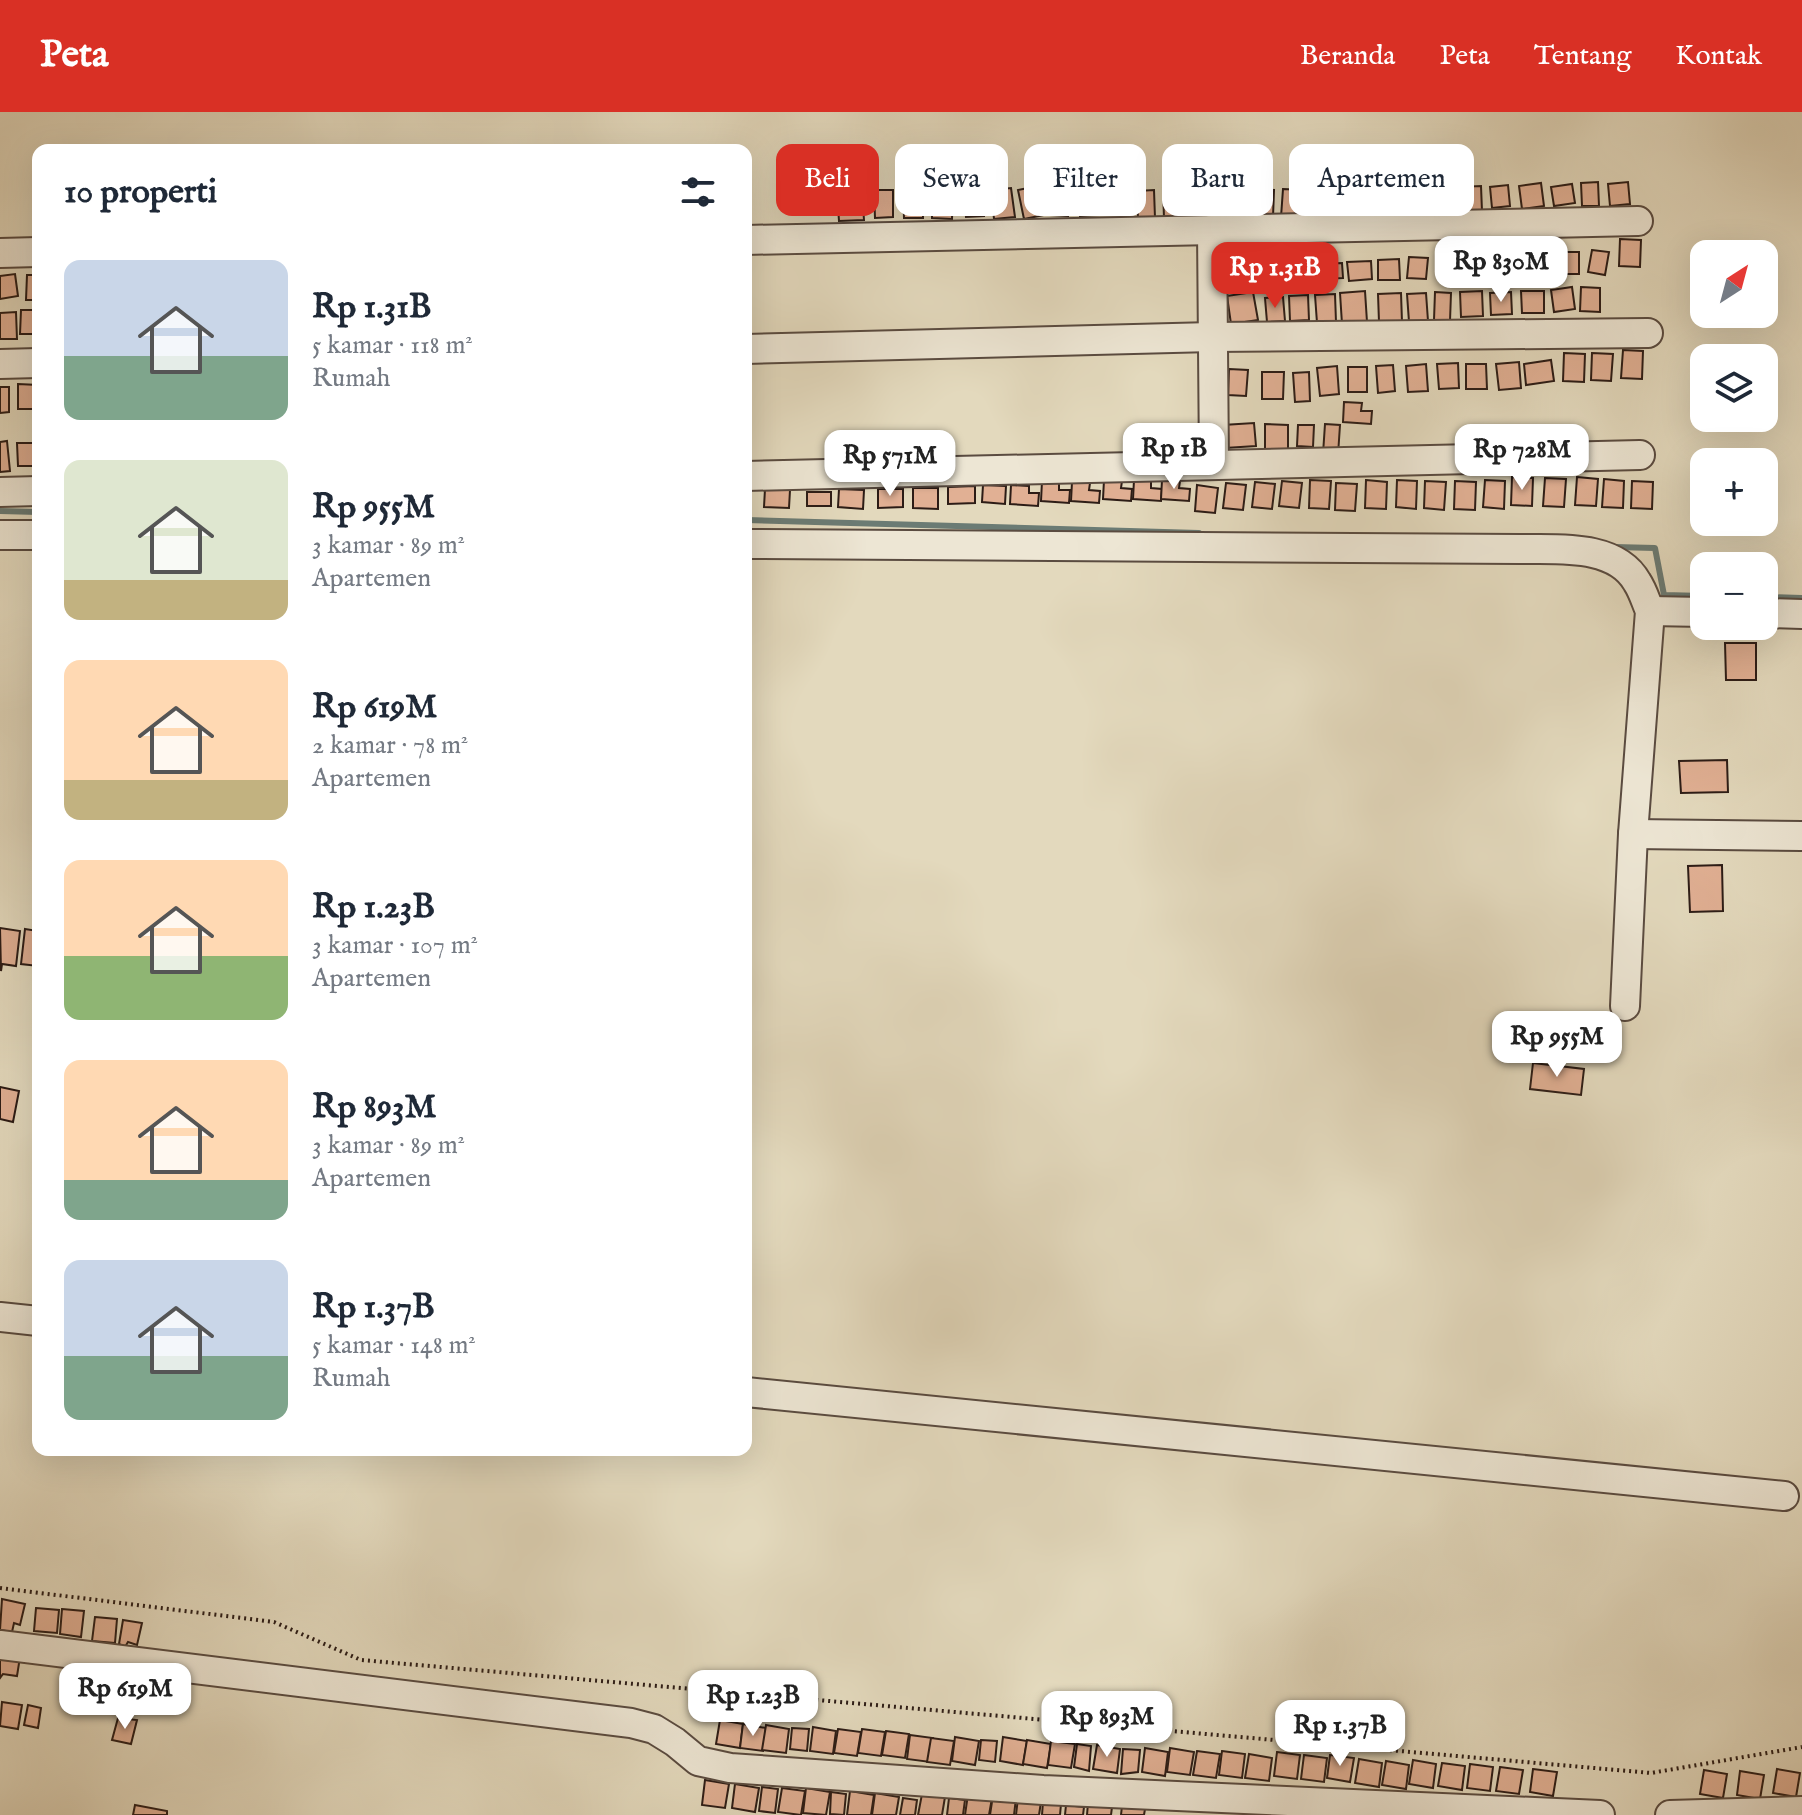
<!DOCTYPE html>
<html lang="id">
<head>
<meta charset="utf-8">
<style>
	:root { --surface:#fff; --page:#f6f6f7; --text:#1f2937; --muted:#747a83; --accent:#d93025 }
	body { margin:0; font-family:"IM FELL English",serif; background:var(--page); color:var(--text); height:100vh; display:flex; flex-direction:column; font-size:30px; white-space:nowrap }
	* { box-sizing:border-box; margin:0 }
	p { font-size:26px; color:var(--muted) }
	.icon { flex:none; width:44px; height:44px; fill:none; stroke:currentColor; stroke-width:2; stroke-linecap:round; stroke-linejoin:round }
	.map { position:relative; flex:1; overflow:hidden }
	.sheet { position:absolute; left:32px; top:32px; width:720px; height:1312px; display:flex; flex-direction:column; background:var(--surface); border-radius:16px; box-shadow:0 8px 32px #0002 }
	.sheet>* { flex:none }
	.guide { position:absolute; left:776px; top:32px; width:760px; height:72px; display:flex; gap:16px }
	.needle { width:52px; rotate:36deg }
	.buttons { position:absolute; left:1690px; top:128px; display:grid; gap:16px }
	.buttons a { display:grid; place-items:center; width:88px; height:88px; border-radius:16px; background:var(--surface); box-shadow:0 8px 32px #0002; font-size:40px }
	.price { position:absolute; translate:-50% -68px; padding:0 18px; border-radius:16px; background:#fff; color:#222; font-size:26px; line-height:52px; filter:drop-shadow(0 2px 4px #0008) }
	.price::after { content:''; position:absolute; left:50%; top:48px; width:24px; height:18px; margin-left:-12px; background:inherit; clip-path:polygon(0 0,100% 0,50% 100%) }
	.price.selected { background:var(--accent); color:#fff }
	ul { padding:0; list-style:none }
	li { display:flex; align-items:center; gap:24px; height:200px; padding:0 32px }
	li span { display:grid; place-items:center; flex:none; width:224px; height:160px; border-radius:16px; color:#555 }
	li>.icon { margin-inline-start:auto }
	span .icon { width:96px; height:96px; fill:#fffc; stroke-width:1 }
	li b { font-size:34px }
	h2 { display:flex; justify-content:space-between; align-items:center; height:96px; padding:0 32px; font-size:34px }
	.pill { padding:0 28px; border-radius:16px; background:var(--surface); box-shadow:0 8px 32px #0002; font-size:28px; line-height:72px }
	.pill.selected { background:var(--accent); color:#fff }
	header { display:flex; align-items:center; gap:48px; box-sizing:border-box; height:112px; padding:0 40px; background:var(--accent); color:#fff }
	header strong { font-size:38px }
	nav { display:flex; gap:44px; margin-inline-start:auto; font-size:28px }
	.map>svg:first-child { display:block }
</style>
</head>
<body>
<header>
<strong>Peta</strong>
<nav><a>Beranda</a><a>Peta</a><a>Tentang</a><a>Kontak</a></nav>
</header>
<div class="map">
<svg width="1802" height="1703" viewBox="0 0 1802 1703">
	<rect width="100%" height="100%" fill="#e3d9bd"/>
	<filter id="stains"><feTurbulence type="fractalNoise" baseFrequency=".0025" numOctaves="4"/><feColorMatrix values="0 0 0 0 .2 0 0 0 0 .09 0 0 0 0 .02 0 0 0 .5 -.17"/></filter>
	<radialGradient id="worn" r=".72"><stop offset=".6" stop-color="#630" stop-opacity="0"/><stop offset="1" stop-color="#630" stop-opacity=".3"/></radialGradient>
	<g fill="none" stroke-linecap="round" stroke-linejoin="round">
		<g stroke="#6b7b74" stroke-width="6">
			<polyline points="0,399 38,400"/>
			<polyline points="746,408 1199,421"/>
			<polyline points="1614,435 1655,436 1664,483 1704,484"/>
			<polyline points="1764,485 1802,486"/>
		</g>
	</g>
	<g fill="#e1b094" stroke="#2c1c16" stroke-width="2">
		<polygon points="1598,70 1599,94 1582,94 1581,71"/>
		<polygon points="1628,70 1630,92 1610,94 1608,72"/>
		<polygon points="1541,71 1544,94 1522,97 1519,74"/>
		<polygon points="1572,72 1575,91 1554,94 1551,75"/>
		<polygon points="1508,73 1510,94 1492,96 1490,75"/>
		<polygon points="932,74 953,74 952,107 932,106"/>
		<polygon points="1038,74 1044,103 1024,107 1018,78"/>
		<polygon points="1481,74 1482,99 1460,99 1459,75"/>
		<polygon points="922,75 923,106 904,106 903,76"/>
		<polygon points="1050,75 1068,76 1068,104 1050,103"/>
		<polygon points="1185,75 1186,105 1164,106 1163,76"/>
		<polygon points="1210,75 1214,104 1196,107 1192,77"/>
		<polygon points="1360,75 1362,99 1342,101 1340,77"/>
		<polygon points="1431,75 1450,77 1448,100 1429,98"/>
		<polygon points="982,76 984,104 966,105 964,78"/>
		<polygon points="1011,76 1015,105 994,107 991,78"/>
		<polygon points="1097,76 1099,103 1080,104 1079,77"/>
		<polygon points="1109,76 1126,77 1125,102 1108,102"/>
		<polygon points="1223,76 1239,77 1237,103 1221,101"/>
		<polygon points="1402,76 1419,76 1419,100 1402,99"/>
		<polygon points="1253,77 1274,78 1273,105 1252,104"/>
		<polygon points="1283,77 1303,78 1301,106 1281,105"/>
		<polygon points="1372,77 1392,77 1393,100 1372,99"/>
		<polygon points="874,78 893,78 893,105 875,106"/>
		<polygon points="1154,78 1155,106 1138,107 1137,79"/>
		<polygon points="1333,78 1333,103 1314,104 1314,79"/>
		<polygon points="862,79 864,108 839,109 837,80"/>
		<polygon points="1620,127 1641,128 1640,155 1619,154"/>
		<polygon points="1592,138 1609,140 1605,163 1588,160"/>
		<polygon points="1560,140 1579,140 1579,162 1561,162"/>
		<rect x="1527" y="141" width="22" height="21"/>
		<polygon points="1458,143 1460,167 1440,169 1437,145"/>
		<polygon points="1519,143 1521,162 1500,164 1498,145"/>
		<polygon points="1251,145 1253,168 1222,172 1219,148"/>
		<polygon points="1409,145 1428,146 1426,167 1407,166"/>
		<polygon points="1470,146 1491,147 1490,165 1469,164"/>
		<polygon points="1261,147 1281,148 1280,172 1260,172"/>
		<polygon points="1399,147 1400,168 1378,168 1378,148"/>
		<polygon points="1309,148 1311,171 1290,173 1288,150"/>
		<polygon points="1371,149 1372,167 1349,169 1347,150"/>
		<polygon points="1342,151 1343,166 1317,167 1316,152"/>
		<polygon points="15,162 18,184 0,187 0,164"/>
		<polygon points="27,163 38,163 38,188 26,188"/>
		<polygon points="1572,175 1575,197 1554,200 1551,178"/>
		<polygon points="1581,175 1600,176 1600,200 1580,199"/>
		<polygon points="1365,179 1367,210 1342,212 1340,181"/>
		<polygon points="1482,179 1483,204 1461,205 1460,180"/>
		<polygon points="1521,179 1544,179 1544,201 1522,201"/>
		<polygon points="1253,180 1258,208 1231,212 1227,184"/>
		<polygon points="1435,180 1451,181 1450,209 1434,208"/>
		<polygon points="1511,180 1512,202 1491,203 1490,181"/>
		<polygon points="1401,181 1402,210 1379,210 1378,182"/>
		<polygon points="1426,181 1428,209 1409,210 1407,182"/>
		<polygon points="1335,182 1336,210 1317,211 1315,183"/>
		<polygon points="1308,183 1309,208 1290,209 1289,184"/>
		<polygon points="1283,185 1285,209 1267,210 1265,186"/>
		<polygon points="21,198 38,198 38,222 20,222"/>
		<polygon points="16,200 17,227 0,227 0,201"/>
		<polygon points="1623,238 1643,239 1642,267 1621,266"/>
		<polygon points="1564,241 1585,242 1584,270 1563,269"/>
		<polygon points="1592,241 1613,242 1611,269 1591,268"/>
		<polygon points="1551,248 1554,269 1526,273 1524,252"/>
		<polygon points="1519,250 1521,276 1499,278 1496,252"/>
		<polygon points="1458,251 1459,276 1439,277 1437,252"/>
		<polygon points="1426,252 1428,279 1408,280 1406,254"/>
		<polygon points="1466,252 1486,252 1487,277 1466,277"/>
		<polygon points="1393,253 1395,279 1378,281 1376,254"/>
		<polygon points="1337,254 1339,282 1320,284 1317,256"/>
		<rect x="1348" y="255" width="19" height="25"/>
		<polygon points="1229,257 1248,258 1246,284 1228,283"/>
		<polygon points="1262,260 1284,260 1283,287 1262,287"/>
		<polygon points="1309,260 1310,289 1295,290 1293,261"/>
		<polygon points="18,272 38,273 38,297 18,297"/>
		<polygon points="0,275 9,275 9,300 0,301"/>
		<polygon points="1344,290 1362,291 1361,299 1372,299 1371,312 1343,310"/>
		<polygon points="1254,311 1256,334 1225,336 1223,313"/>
		<polygon points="1265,312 1288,313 1288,338 1265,338"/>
		<polygon points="1325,312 1340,313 1338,343 1323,342"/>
		<polygon points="1298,313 1314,313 1313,335 1297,334"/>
		<polygon points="7,329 10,359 0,360 0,330"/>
		<polygon points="17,331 38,331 38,354 18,354"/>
		<polygon points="1512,365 1533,366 1532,394 1511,393"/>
		<polygon points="1577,365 1598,367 1596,394 1575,393"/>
		<polygon points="1545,366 1566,367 1564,395 1543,394"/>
		<polygon points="1604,367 1624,369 1623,396 1602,395"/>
		<polygon points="1104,368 1122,369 1121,376 1132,377 1131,389 1103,387"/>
		<polygon points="1134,368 1151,369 1151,376 1162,377 1161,389 1133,387"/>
		<polygon points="1162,368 1180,369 1179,376 1190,377 1189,389 1161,387"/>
		<polygon points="1310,368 1331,369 1329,397 1309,396"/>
		<polygon points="1366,368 1387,370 1386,397 1365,396"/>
		<polygon points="1397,368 1417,369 1416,397 1396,395"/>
		<polygon points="1485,368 1505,369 1504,397 1483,395"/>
		<polygon points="1042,369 1059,370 1059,378 1070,378 1069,391 1041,389"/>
		<polygon points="1282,369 1302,371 1299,396 1279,394"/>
		<polygon points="1425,369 1446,370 1444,398 1424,396"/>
		<polygon points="1455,369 1476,370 1475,398 1454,397"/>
		<polygon points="1632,369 1653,370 1652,397 1631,396"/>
		<polygon points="1072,370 1090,371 1089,378 1100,379 1099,391 1071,389"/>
		<polygon points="1255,370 1275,372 1272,397 1252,395"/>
		<polygon points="1226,371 1246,373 1243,398 1223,396"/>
		<polygon points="1336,371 1357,372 1355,399 1335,398"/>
		<polygon points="983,373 1006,374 1005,392 982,390"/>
		<polygon points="1011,373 1029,374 1029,381 1039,381 1038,394 1010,392"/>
		<polygon points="1197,373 1218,376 1215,401 1195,399"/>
		<polygon points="975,374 975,391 948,392 948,375"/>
		<polygon points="913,376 938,376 938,397 913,396"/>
		<polygon points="765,377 790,378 789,396 764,395"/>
		<polygon points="839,377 864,378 863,397 838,395"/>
		<polygon points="878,377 903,377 903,395 878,396"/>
		<rect x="807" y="380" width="24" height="14"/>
		<polygon points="1725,531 1756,531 1756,568 1726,568"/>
		<polygon points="1727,648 1728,680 1681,681 1679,649"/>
		<polygon points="1722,753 1723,799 1690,800 1688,754"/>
		<polygon points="0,816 20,819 16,854 2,852 1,859"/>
		<polygon points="25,817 38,819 38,854 21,852"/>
		<polygon points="1533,951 1584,957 1581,983 1530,977"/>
		<polygon points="0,975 19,979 13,1010 0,1007"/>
		<polygon points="2,1487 25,1492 20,1513 14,1511 12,1520 0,1518"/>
		<polygon points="36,1496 59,1498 57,1521 34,1519"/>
		<polygon points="62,1497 84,1499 81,1525 60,1522"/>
		<polygon points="95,1505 117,1507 115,1531 92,1529"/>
		<polygon points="123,1508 142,1511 137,1533 128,1530 125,1535 119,1532"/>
		<polygon points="0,1545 20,1545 17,1564 3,1562 0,1566"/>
		<polygon points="2,1590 22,1593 18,1617 0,1614"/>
		<polygon points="28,1593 41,1596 38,1616 24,1613"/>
		<polygon points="118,1606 137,1608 131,1632 112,1628"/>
		<polygon points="720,1608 743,1612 740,1636 716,1632"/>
		<polygon points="743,1612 766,1616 763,1639 740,1636"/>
		<polygon points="766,1613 789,1617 786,1641 762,1638"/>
		<polygon points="813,1615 836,1619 833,1642 810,1639"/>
		<polygon points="792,1616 809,1617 807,1639 790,1637"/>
		<polygon points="838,1617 861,1620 857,1644 834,1641"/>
		<polygon points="862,1617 885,1620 881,1644 858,1641"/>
		<polygon points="886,1619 909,1622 905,1646 882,1643"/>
		<polygon points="910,1623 933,1626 930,1650 907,1647"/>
		<polygon points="955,1625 979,1629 975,1653 952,1649"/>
		<polygon points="1003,1625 1027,1629 1023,1653 1000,1649"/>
		<polygon points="931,1626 954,1629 950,1653 927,1650"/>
		<polygon points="981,1628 997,1629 995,1650 979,1648"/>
		<polygon points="1027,1628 1051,1632 1047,1656 1023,1652"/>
		<polygon points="1051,1629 1075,1632 1071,1656 1048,1653"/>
		<polygon points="1077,1632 1091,1634 1089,1659 1074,1655"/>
		<polygon points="1097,1633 1120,1637 1117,1661 1093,1657"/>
		<polygon points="1145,1636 1168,1640 1165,1664 1142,1660"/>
		<polygon points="1170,1636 1194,1640 1190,1663 1167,1660"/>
		<polygon points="1123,1637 1140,1638 1138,1660 1121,1662"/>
		<polygon points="1197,1639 1220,1642 1216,1666 1193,1663"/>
		<polygon points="1222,1639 1245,1642 1242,1666 1219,1663"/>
		<polygon points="1277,1640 1300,1643 1297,1667 1274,1664"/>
		<polygon points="1249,1642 1272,1646 1269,1669 1245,1666"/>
		<polygon points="1304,1643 1327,1646 1324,1670 1301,1667"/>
		<polygon points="1330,1643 1354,1646 1350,1670 1327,1666"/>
		<polygon points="1359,1647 1382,1651 1379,1675 1355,1671"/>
		<polygon points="1413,1648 1436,1652 1433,1676 1409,1672"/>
		<polygon points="1386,1649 1409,1653 1406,1677 1382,1673"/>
		<polygon points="1442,1651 1465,1654 1462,1678 1438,1674"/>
		<polygon points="1470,1652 1493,1655 1490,1679 1467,1676"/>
		<polygon points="1500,1655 1523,1658 1519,1682 1496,1679"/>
		<polygon points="1533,1657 1557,1660 1553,1684 1530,1680"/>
		<polygon points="1777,1657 1800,1661 1796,1685 1773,1681"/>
		<polygon points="1704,1658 1727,1662 1723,1686 1700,1682"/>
		<polygon points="1740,1659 1764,1663 1760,1687 1737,1683"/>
		<polygon points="705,1668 729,1672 725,1696 702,1693"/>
		<polygon points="735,1672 759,1676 755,1700 732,1696"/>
		<polygon points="762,1675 778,1677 775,1701 759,1699"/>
		<polygon points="782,1676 805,1679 801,1703 778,1700"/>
		<polygon points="806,1676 830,1680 826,1703 803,1701"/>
		<polygon points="850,1679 874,1683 871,1703 847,1703"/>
		<polygon points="831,1680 846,1682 844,1703 830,1702"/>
		<polygon points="875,1681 899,1685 896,1703 872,1703"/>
		<polygon points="922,1682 945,1685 942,1703 918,1703"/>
		<polygon points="968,1682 992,1686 989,1703 965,1703"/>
		<polygon points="993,1683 1016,1686 1014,1703 990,1703"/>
		<polygon points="903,1686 917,1688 915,1703 900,1703"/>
		<polygon points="949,1686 965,1688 963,1703 947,1703"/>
		<polygon points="1018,1686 1041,1690 1039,1703 1016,1703"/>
		<polygon points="1043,1690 1061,1692 1060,1703 1042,1703"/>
		<polygon points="1088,1691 1112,1695 1111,1703 1087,1703"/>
		<polygon points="135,1693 167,1699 167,1703 133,1703"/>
		<polygon points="1066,1693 1084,1695 1083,1703 1065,1703"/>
		<polygon points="1122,1694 1145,1697 1144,1703 1121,1703"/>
	</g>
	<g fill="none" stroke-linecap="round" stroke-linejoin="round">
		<defs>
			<g id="minor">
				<polyline points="1212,118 1214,352"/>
				<polyline points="746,128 1638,109"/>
				<polyline points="0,141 38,140"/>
				<polyline points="746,237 1212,225 1648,221"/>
				<polyline points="0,252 38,251"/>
				<polyline points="746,364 1640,343"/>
				<polyline points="0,380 38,379"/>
				<polyline points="0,423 38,423"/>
				<path d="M 746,432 L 1519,437 C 1556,438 1615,431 1637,470 C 1643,479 1646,490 1650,499 L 1633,722 L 1625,894"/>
				<polyline points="1650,499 1704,500"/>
				<polyline points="1764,501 1802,502"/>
				<polyline points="1633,722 1802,724"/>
				<polyline points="0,1205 38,1209"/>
				<polyline points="746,1280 1784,1384"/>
				<polyline points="0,1533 631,1611 654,1617 675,1630 698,1649 730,1656 1043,1678 1600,1703"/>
				<polyline points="1670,1703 1802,1699"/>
			</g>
		</defs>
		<use href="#minor" stroke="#5a4b40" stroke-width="32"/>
		<polyline stroke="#2c1c16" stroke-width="4" stroke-dasharray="2 4" stroke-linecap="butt" points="0,1476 274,1510 361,1548 1651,1661 1802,1635"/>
		<use href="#minor" stroke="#ede6d4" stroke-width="28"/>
	</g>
	<rect width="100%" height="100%" filter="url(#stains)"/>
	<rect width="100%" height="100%" fill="url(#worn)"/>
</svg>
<div class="buttons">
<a><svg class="needle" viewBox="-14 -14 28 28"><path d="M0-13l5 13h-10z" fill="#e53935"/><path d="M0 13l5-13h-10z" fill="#747a83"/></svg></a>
<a><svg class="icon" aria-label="layers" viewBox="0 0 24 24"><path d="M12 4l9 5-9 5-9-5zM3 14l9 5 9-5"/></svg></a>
<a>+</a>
<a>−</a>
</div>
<b class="price" style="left:1501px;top:192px">Rp 830M</b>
<b class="price selected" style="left:1275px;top:198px">Rp 1.31B</b>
<b class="price" style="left:1174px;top:379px">Rp 1B</b>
<b class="price" style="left:1522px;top:380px">Rp 728M</b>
<b class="price" style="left:890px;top:386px">Rp 571M</b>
<b class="price" style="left:1557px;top:967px">Rp 955M</b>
<b class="price" style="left:125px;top:1619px">Rp 619M</b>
<b class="price" style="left:753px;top:1626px">Rp 1.23B</b>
<b class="price" style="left:1107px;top:1647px">Rp 893M</b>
<b class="price" style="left:1340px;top:1656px">Rp 1.37B</b>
<div class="guide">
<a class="pill selected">Beli</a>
<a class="pill">Sewa</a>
<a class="pill">Filter</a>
<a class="pill">Baru</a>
<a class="pill">Apartemen</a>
</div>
<section class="sheet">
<h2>10 properti<svg class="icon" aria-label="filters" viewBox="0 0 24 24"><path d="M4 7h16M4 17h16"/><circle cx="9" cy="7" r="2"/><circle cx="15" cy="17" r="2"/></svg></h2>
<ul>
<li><span style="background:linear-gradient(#c9d6e8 60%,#7fa58c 0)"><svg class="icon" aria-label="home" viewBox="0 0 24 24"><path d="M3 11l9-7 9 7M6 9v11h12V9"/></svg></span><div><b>Rp 1.31B</b><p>5 kamar · 118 m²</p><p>Rumah</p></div></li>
<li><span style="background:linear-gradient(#dfe7d0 75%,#c2b280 0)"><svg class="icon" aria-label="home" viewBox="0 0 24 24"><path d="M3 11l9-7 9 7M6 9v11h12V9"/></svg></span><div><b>Rp 955M</b><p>3 kamar · 89 m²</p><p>Apartemen</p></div></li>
<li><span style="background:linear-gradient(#ffd9b3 75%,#c2b280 0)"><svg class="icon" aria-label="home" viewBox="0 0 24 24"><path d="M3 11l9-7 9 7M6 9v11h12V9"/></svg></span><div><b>Rp 619M</b><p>2 kamar · 78 m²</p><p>Apartemen</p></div></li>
<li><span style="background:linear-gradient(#ffd9b3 60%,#8fb573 0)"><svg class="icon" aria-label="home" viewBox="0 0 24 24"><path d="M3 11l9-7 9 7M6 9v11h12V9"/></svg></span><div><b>Rp 1.23B</b><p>3 kamar · 107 m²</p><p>Apartemen</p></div></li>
<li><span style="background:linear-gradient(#ffd9b3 75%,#7fa58c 0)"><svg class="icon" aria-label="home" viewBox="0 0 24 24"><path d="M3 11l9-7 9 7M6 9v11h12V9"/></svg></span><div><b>Rp 893M</b><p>3 kamar · 89 m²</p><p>Apartemen</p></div></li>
<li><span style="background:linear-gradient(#c9d6e8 60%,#7fa58c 0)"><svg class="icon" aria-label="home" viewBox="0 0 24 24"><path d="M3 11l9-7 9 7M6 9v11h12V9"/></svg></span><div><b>Rp 1.37B</b><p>5 kamar · 148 m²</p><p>Rumah</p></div></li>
</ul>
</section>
</div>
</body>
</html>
